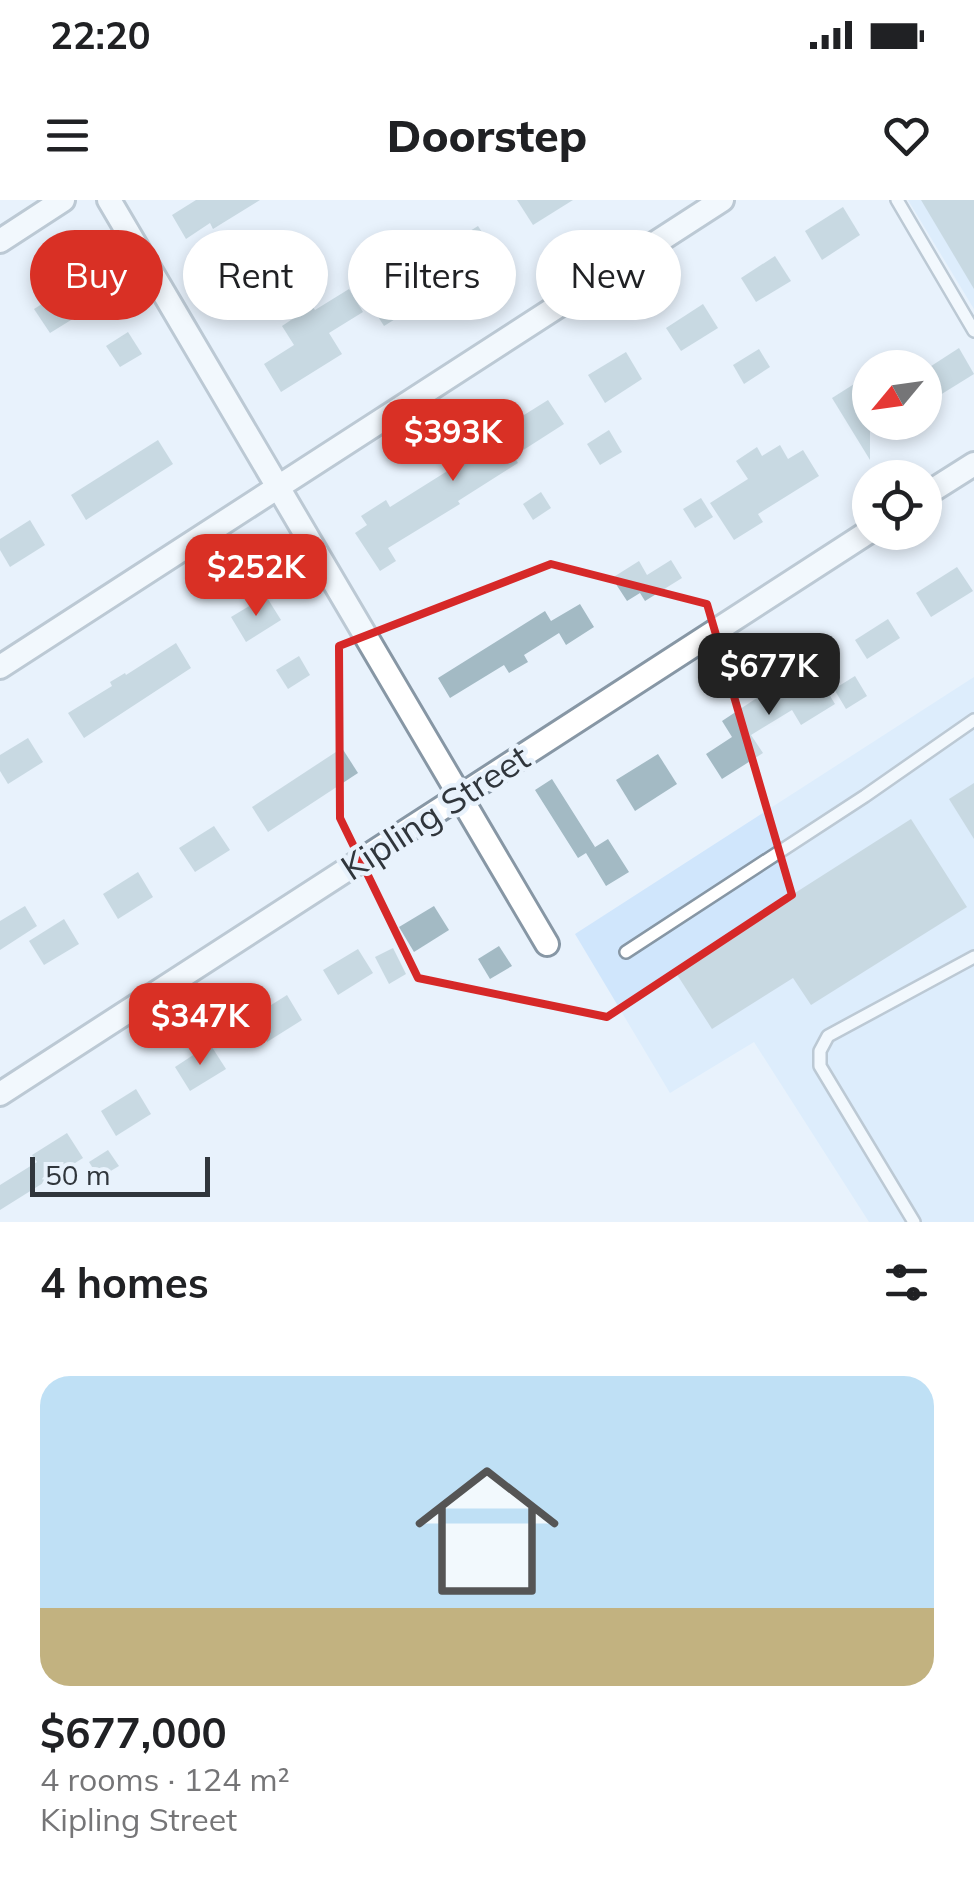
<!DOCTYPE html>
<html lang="en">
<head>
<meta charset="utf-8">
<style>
	:root { --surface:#fff; --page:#f6f6f6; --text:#202124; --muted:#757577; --accent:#d93025 }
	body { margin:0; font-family:Mulish,sans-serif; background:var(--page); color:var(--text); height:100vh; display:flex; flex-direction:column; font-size:38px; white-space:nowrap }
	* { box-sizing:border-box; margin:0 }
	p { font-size:32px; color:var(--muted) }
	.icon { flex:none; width:55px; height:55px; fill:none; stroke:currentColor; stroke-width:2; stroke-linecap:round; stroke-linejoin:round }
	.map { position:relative; height:1022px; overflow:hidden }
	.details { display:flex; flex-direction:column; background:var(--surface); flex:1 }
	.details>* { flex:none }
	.banner { position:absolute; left:30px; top:30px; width:915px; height:90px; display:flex; gap:20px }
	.needle { width:65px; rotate:241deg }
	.buttons { position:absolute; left:852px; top:150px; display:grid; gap:20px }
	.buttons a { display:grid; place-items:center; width:90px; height:90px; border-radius:50%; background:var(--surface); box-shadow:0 5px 15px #0003; font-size:50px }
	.scale { position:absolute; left:30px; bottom:25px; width:180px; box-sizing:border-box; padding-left:10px; border:5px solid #30363c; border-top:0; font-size:28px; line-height:35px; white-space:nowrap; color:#30363c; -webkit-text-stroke:8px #e8f2fc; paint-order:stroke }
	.price { position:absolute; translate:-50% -85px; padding:0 22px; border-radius:20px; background:var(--accent); color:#fff; font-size:32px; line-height:65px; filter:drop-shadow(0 2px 5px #0008) }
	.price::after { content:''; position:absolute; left:50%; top:60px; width:30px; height:22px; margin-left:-15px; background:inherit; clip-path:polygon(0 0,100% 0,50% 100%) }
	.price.on { background:#222; color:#fff }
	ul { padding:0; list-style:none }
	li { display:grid; align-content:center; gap:20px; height:530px; padding:0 40px }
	li span { display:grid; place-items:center; height:310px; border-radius:30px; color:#555 }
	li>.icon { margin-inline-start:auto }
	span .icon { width:180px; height:180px; fill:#fffc; stroke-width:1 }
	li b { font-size:42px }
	h2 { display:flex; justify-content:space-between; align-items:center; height:120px; padding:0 40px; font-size:42px }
	.tag { padding:0 35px; border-radius:45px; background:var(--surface); box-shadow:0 5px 15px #0003; font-size:35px; line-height:90px }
	.tag.on { background:var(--accent); color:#fff }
	.status { display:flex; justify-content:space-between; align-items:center; height:70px; padding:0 50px; background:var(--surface); direction:ltr }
	.status svg { height:28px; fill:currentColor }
	header { display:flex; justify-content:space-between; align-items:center; height:130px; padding:0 40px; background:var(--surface); font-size:45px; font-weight:800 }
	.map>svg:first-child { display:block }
</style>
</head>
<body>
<div class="status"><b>22:20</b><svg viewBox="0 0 49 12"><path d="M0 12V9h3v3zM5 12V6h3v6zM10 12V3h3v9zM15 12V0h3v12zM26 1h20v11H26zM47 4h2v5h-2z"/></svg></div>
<header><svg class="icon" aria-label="menu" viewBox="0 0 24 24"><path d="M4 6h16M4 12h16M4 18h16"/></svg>Doorstep<svg class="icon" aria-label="heart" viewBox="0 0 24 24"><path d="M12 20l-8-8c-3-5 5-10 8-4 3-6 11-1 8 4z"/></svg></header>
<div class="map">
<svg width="974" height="1022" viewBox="0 0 974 1022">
	<rect width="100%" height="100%" fill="#e8f2fc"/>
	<g fill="#d0e6fc">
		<polygon points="908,0 974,0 974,109"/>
		<polygon points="974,477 974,1022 869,1022 754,842 670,893 575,734"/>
	</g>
	<g fill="#a3bac4">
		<polygon points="196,0 260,0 213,29 210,23 186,39 172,15"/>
		<polygon points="517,0 573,0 533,25"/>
		<polygon points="921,0 974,0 974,89"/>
		<polygon points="843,7 860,35 822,60 805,31"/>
		<polygon points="478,26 495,52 450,80 433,54"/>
		<polygon points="775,56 791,81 756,102 741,78"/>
		<polygon points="405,78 421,103 384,126 368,101"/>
		<polygon points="69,87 84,112 50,133 34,109"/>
		<polygon points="349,89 363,112 329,133 342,154 281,192 264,164 294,145 282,126 312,106 315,110"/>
		<polygon points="703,104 718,128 681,151 666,128"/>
		<polygon points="128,132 142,154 120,167 106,146"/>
		<polygon points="959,148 974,174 932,200 925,188 925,170"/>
		<polygon points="759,149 770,167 744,184 733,165"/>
		<polygon points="626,152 642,179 605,203 588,175"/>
		<polygon points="870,174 870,260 832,198"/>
		<polygon points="548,200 564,224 514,256 518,263 458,301 460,304 388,348 396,361 380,371 355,333 367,325 361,316 386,300 390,307 457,265 454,259"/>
		<polygon points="609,230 622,252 600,265 587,244"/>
		<polygon points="158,240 173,264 86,320 71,295"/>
		<polygon points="780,245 788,259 803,250 819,276 758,314 763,322 734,340 710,303 748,279 736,261 757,247 762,256"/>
		<polygon points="541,292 551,308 533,320 523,304"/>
		<polygon points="701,298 713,317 695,328 683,309"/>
		<polygon points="30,320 45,345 10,367 0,350 0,339"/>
		<polygon points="671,360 682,378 645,401 640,393 627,401 612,378 639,361 647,375"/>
		<polygon points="957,367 973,391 931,417 916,393"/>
		<polygon points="266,396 281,420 246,442 231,417"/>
		<polygon points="580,404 594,427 566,445 559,433 524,455 528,462 509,473 504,465 450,498 438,478 545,411 551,421"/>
		<polygon points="888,419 900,438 867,459 855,440"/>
		<polygon points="176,443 191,468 84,538 68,513 112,486 110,482 125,473 126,475"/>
		<polygon points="299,456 310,475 288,489 276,470"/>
		<polygon points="810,463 835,504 801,525 792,510 751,535 763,553 722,579 706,554 732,537 722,521"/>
		<polygon points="855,476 867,496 846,509 834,489"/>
		<polygon points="28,538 43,562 8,584 0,571 0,555"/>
		<polygon points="342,548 358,573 268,632 252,607"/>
		<polygon points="658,554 677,584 635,611 616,580"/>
		<polygon points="552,579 595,647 592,649 608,639 629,672 606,686 586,653 578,658 535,590"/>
		<polygon points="974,583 974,639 949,599"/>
		<polygon points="911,619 967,707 811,805 793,778 712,829 674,770"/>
		<polygon points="214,626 230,650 195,672 179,648"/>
		<polygon points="138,672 153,697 118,719 103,694"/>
		<polygon points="25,706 37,726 0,750 0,721"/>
		<polygon points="434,706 449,730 414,752 399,727"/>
		<polygon points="64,719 79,744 44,765 29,741"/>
		<polygon points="499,746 512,766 490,779 478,759"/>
		<polygon points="393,748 406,774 389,784 375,757"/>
		<polygon points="358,749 373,773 338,795 323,770"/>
		<polygon points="287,795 302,820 267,842 252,817"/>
		<polygon points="210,844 226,869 190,891 175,867"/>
		<polygon points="136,889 151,914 116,936 101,911"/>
		<polygon points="67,933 83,958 0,1010 0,985 37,962 32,955"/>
		<polygon points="108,950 119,966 99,978 89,962"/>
	</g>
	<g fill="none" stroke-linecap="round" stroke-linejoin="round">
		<defs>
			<g id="lane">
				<polyline points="897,0 974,131"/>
				<polyline points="626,752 865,596 974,520"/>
				<polyline points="914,1022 820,866 820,851 828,836 974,757"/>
			</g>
			<g id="street">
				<polyline points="109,0 547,744"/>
				<polyline points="0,41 63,0"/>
				<polyline points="925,295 974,264"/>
				<polyline points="0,467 722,0"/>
				<polyline points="0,894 870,331"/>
			</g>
		</defs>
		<use href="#lane" stroke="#8797a5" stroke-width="16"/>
		<use href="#street" stroke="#8797a5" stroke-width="28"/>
		<use href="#lane" stroke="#fff" stroke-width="11"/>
		<use href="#street" stroke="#fff" stroke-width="22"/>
	</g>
	<path d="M0 0H974V1022H0ZM 551,364 L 707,404 L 792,695 L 607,817 L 418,778 L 340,618 L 339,446 Z" fill="#e8f2fc" fill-opacity=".55" fill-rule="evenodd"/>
	<path fill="none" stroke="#d62828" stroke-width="8" stroke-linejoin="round" d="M 551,364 L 707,404 L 792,695 L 607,817 L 418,778 L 340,618 L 339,446 Z"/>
	<g text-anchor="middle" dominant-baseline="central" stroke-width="9" stroke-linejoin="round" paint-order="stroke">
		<g font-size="35" fill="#30363c" stroke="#e8f2fc">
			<text transform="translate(435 612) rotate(-33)">Kipling Street</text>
		</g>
	</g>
</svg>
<div class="buttons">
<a><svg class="needle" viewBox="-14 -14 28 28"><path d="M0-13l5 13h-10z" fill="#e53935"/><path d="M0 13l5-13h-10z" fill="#757577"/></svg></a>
<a><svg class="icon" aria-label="locate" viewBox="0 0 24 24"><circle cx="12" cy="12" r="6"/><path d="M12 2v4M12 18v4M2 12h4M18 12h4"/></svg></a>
</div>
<div class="scale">50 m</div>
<b class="price" style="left:453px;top:284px">$393K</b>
<b class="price" style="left:256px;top:419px">$252K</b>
<b class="price on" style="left:769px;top:518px">$677K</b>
<b class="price" style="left:200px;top:868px">$347K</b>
<div class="banner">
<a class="tag on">Buy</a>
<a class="tag">Rent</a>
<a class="tag">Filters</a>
<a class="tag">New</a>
</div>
</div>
<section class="details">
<h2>4 homes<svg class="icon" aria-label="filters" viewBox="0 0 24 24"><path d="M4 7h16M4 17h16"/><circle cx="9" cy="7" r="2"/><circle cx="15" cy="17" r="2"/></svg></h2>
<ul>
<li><span style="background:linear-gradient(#bfe0f5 75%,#c2b280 0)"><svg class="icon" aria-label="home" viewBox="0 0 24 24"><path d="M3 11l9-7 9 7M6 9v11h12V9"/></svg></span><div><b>$677,000</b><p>4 rooms · 124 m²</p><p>Kipling Street</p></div></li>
</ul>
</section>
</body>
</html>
